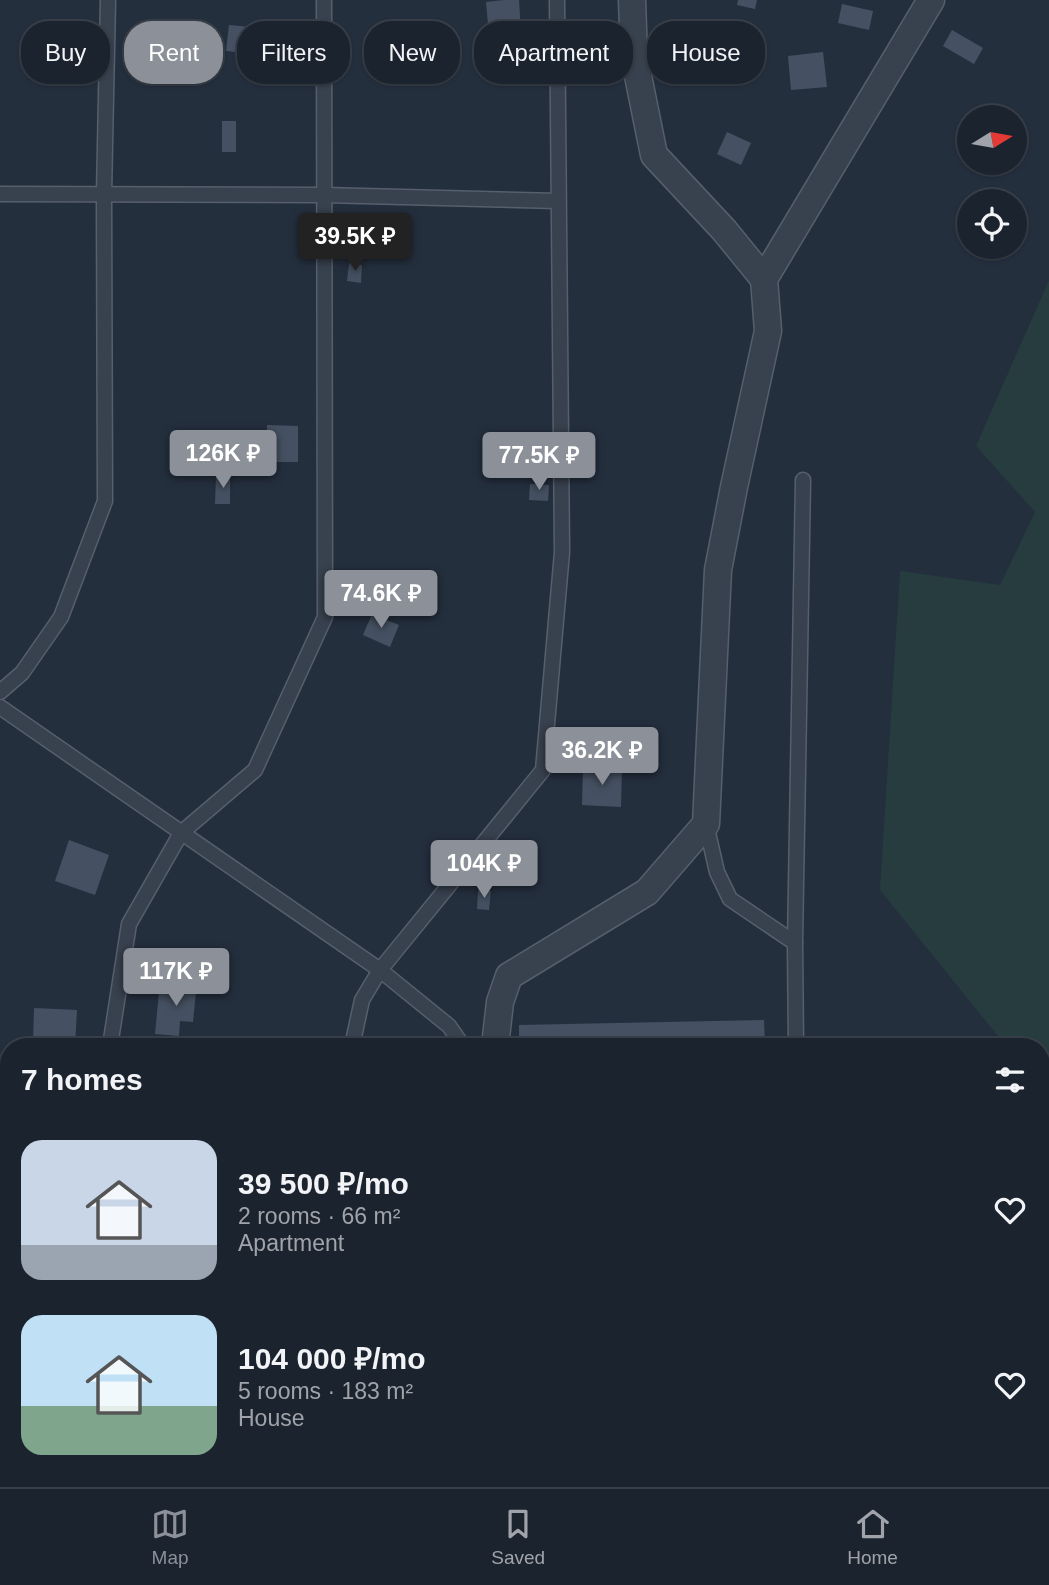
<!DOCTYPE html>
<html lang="en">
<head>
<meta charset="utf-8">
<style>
	:root { --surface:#1b232e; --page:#282f3a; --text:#f1f3f6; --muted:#a0a4aa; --line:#39404a; --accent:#8c9099 }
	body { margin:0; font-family:Helvetica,sans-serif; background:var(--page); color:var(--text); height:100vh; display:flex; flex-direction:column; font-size:26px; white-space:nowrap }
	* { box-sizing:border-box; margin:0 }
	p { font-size:23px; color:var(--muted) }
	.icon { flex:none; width:38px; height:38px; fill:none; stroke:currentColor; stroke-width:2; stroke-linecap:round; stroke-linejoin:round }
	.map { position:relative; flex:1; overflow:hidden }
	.sheet { position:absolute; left:0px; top:1038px; width:1050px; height:450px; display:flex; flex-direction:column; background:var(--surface); border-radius:28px 28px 0 0; box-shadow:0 2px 5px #0004,0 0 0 2px var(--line) }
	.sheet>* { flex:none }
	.top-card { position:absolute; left:21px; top:21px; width:1008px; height:63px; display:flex; gap:14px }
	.needle { width:46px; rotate:79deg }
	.buttons { position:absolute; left:957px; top:105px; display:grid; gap:14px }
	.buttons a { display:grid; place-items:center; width:70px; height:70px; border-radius:50%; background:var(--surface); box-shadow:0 2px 5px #0004,0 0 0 2px var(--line); font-size:35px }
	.price { position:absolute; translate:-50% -60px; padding:0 16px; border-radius:7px; background:var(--accent); color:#fff; font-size:23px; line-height:46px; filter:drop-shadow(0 2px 4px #0008) }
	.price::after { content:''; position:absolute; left:50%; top:42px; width:21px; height:16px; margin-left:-10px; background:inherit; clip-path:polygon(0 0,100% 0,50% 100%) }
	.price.on { background:#222; color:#fff }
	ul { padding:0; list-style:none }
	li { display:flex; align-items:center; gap:21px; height:175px; padding:0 21px }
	li span { display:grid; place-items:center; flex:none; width:196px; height:140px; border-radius:21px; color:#555 }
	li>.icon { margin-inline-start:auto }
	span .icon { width:84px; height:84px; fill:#fffc; stroke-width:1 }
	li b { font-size:30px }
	h2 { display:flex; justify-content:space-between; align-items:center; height:84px; padding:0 21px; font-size:30px }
	.chip { padding:0 24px; border-radius:28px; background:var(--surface); box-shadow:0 2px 5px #0004,0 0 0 2px var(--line); font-size:24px; line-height:63px }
	.chip.on { background:var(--accent); color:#fff }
	.dock { display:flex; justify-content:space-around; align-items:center; height:98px; border-top:2px solid var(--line); background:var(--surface); font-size:19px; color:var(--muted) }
	.dock a { display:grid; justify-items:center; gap:4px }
	.dock .on { color:var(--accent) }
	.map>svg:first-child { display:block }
</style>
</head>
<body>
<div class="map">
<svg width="1049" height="1487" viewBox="0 0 1049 1487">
	<rect width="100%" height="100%" fill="#242f3e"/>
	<polygon fill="#263c3f" points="1049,280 1049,1079 1041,1074 1041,1046 1006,1046 880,890 900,571 1000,585 1035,512 976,446"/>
	<g fill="#455162">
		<polygon points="504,0 519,0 521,32 489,35 486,2"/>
		<polygon points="738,0 757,0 755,9 737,5"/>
		<polygon points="842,4 873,11 869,30 838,23"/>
		<polygon points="229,25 260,28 257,54 226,51"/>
		<polygon points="952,30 983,48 974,64 943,46"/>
		<polygon points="823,52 827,87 791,90 788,56"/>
		<rect x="222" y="121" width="14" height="31"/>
		<polygon points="727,132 751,143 741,165 717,154"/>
		<polygon points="349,263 362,265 361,283 347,281"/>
		<polygon points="267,425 298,426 298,462 266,462"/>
		<polygon points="216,475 230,476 230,504 215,504"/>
		<polygon points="530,484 549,485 548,501 529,500"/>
		<polygon points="372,614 399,625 390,647 363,635"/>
		<polygon points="583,767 622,768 621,807 582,805"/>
		<polygon points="69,840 109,855 95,895 55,881"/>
		<polygon points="478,890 491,891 489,910 477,909"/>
		<polygon points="175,980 197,982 193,1022 180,1021 179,1036 155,1034 159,992 168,993 168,987 174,988"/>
		<polygon points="34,1008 77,1010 75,1046 25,1046 26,1042 33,1042"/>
		<polygon points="764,1020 765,1046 519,1046 519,1025"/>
		<rect x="527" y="1479" width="50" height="8"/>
	</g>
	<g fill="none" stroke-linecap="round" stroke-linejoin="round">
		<defs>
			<g id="service">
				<polyline points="0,194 324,195 558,201"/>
				<polyline points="0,692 22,673 61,617 105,501 104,194 108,0"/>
				<polyline points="0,707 380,970 449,1026 463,1046"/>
				<polyline points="706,824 717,872 730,899 795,943 796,1046"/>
				<polyline points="795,943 803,480"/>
				<polyline points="110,1046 129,924 181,833 255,770 325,617 324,0"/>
				<polyline points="352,1046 362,1000 380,970 543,770 562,552 557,0"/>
				<polyline points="339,1487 340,1479"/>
				<polyline points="614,1487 614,1479"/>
			</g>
			<g id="minor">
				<polyline points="632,0 634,56 654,155 724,230 764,279"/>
				<polyline points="495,1046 500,1002 509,976 647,892 706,824 718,570 734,487 768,331 764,279 931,0"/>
				<polyline points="1041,1248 1049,1248"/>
				<polyline points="0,1478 17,1487"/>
				<polyline points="994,1479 995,1487"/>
				<polyline points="480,1487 480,1479"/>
			</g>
		</defs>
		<use href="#service" stroke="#565f6c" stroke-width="17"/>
		<use href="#minor" stroke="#565f6c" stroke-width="29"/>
		<polyline stroke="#44595c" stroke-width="4.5" stroke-dasharray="5 5" stroke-linecap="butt" points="222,1479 224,1487"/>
		<use href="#service" stroke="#38414e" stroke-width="14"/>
		<use href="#minor" stroke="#38414e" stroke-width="26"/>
	</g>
</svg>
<div class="buttons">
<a><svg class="needle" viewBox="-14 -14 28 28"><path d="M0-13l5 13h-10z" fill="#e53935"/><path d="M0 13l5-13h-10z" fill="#a0a4aa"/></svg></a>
<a><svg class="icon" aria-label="locate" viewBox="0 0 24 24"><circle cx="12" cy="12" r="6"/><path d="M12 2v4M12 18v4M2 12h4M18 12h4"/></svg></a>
</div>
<b class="price on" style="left:355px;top:273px">39.5K ₽</b>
<b class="price" style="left:223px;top:490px">126K ₽</b>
<b class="price" style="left:539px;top:492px">77.5K ₽</b>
<b class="price" style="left:381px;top:630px">74.6K ₽</b>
<b class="price" style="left:602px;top:787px">36.2K ₽</b>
<b class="price" style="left:484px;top:900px">104K ₽</b>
<b class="price" style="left:176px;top:1008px">117K ₽</b>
<div class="top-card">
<a class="chip">Buy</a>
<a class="chip on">Rent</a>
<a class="chip">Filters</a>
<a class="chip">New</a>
<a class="chip">Apartment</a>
<a class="chip">House</a>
</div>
<section class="sheet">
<h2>7 homes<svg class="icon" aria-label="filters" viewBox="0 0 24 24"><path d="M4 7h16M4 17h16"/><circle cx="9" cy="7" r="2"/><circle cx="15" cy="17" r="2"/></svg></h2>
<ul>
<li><span style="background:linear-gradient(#c9d6e8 75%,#9aa5b1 0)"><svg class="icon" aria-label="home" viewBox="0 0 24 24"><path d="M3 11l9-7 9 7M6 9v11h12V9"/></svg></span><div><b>39 500 ₽/mo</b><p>2 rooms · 66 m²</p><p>Apartment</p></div><svg class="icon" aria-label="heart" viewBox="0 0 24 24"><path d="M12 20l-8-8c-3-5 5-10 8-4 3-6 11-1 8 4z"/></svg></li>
<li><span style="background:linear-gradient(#bfe0f5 65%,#7fa58c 0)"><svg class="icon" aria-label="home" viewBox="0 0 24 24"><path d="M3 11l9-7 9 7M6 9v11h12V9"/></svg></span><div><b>104 000 ₽/mo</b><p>5 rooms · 183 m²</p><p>House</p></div><svg class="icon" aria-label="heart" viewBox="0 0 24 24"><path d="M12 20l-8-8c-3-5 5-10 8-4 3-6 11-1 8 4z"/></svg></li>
</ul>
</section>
</div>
<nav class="dock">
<a class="on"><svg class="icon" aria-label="map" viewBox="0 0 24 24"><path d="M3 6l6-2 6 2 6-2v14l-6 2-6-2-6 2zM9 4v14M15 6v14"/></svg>Map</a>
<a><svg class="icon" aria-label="saved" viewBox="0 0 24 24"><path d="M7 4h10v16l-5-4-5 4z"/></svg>Saved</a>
<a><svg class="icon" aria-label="home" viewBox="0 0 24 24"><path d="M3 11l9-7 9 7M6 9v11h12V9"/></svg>Home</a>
</nav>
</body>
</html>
